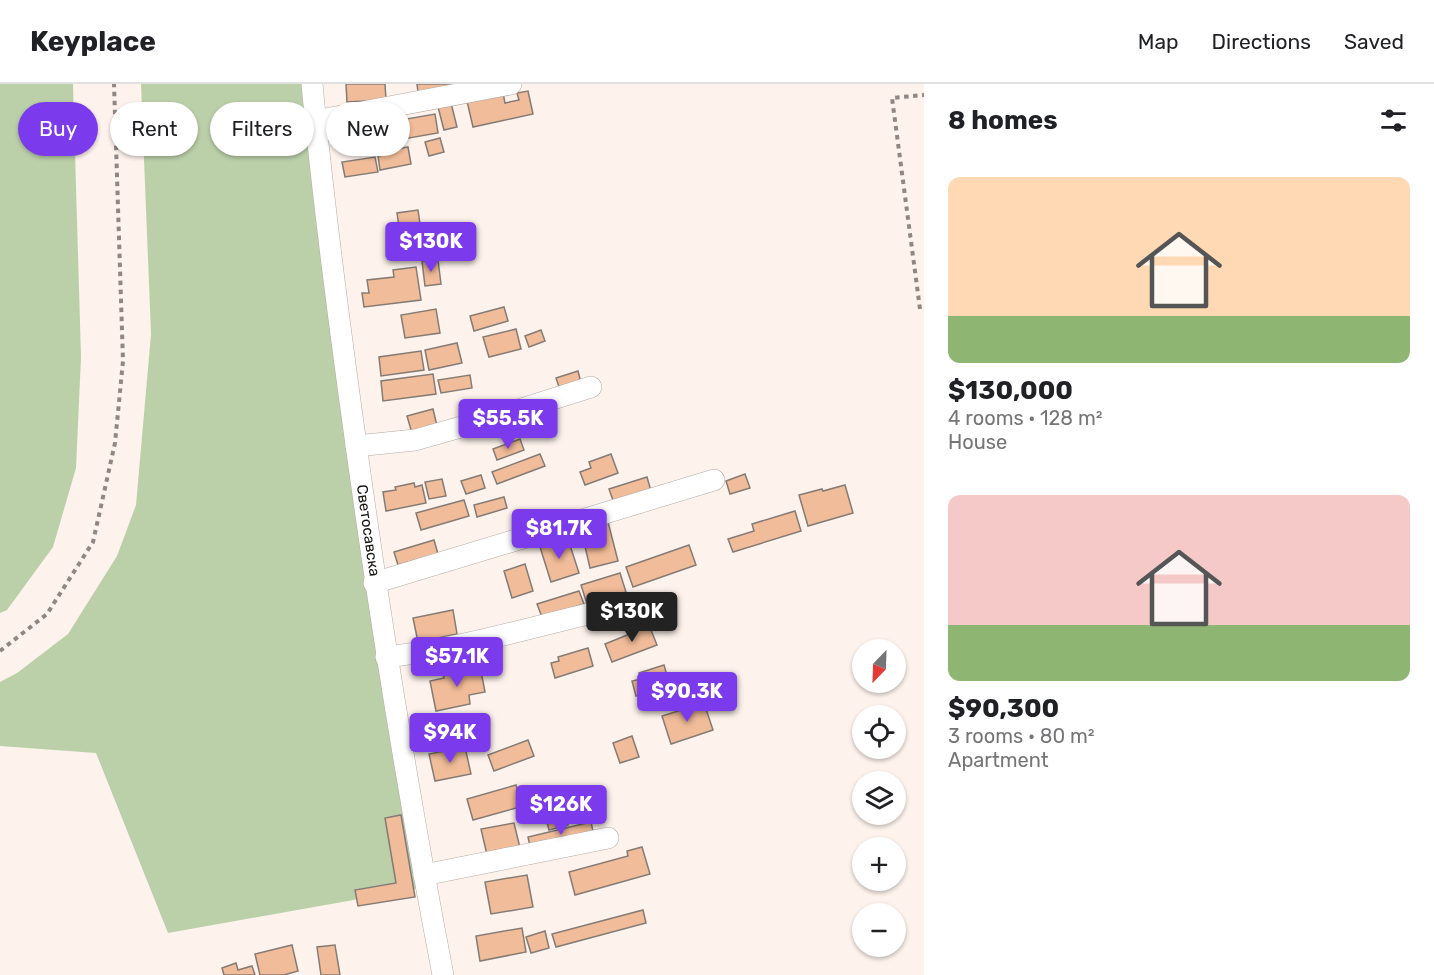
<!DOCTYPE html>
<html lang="en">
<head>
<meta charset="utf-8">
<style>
	:root { --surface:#fff; --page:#f6f6f6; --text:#202124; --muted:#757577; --line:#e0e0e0; --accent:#7c3aed }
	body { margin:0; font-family:Rubik,sans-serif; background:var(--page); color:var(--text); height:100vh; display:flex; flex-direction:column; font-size:22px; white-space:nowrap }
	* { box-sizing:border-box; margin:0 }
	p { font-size:20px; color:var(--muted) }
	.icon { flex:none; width:33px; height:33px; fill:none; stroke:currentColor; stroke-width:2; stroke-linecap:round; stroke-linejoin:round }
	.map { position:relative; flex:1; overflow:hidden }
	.drawer { display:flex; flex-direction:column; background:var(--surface); width:510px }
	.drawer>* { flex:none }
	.banner { position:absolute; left:18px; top:18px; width:570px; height:54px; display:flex; gap:12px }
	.needle { width:39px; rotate:203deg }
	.controls { position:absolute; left:852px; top:555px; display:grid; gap:12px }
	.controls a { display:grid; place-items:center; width:54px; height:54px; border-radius:50%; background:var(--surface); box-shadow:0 2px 4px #0004; font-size:30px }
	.price { position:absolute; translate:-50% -51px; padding:0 14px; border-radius:6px; background:var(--accent); color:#fff; font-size:20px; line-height:39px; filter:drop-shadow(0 2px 3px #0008) }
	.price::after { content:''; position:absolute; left:50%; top:36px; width:18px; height:14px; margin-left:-9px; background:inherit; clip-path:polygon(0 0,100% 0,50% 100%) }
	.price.selected { background:#222; color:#fff }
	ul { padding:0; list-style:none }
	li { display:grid; align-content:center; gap:12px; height:318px; padding:0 24px }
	li span { display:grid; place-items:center; height:186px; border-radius:12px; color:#555 }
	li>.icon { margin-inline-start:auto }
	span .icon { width:108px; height:108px; fill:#fffc; stroke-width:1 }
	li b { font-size:26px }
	h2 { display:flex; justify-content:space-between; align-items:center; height:72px; padding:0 24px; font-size:26px }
	.chip { padding:0 21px; border-radius:27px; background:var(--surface); box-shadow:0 2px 4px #0004; font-size:21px; line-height:54px }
	.chip.selected { background:var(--accent); color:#fff }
	header { display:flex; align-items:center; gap:36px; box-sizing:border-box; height:84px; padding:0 30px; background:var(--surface); border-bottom:2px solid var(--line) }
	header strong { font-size:28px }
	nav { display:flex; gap:33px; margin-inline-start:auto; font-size:21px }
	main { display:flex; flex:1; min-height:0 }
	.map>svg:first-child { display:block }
</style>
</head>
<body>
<header>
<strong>Keyplace</strong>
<nav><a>Map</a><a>Directions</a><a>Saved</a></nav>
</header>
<main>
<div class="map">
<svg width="924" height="891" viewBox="0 0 924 891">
	<rect width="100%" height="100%" fill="#fdf2ec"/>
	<g fill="#bbd0a9">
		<polygon points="0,0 73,0 81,273 76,384 53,463 7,526 0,529"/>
		<polygon points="141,0 312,0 426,803 168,849 96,669 0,662 0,598 17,589 68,550 117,472 136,421 151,250"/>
	</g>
	<g fill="#f1bc99" stroke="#857b75" stroke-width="1.5">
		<polygon points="346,0 385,0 386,16 347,18"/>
		<polygon points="417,0 477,0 418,8"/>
		<polygon points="528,7 533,30 473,43 467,17 503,9 505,19 519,16 517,9"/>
		<polygon points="451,19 457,43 444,46 438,23"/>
		<polygon points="435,30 438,49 386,58 383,39"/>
		<polygon points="376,33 380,56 344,62 339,39"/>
		<polygon points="440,54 444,68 429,72 425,58"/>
		<polygon points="408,63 411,80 380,86 378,72 383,71 382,68"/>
		<polygon points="375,73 378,88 345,93 342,78"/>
		<polygon points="418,126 421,147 400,150 397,129"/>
		<polygon points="438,176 441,200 425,202 422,177"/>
		<polygon points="416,183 421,216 364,223 362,209 369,209 367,196 394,193 393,186"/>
		<polygon points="504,223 508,237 474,247 470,232"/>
		<polygon points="436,225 440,249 405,254 401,231"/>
		<polygon points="516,245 521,265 489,273 483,253"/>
		<polygon points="541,246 545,257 529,263 525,252"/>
		<polygon points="457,259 462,279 429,286 425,266"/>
		<polygon points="421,267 424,286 381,292 379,273"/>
		<polygon points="578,287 581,299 560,306 556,294"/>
		<polygon points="433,290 436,310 383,317 381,297"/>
		<polygon points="470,291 472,304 441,309 438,296"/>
		<polygon points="433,325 437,342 412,349 407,332"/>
		<polygon points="520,355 524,366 497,376 493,365"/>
		<polygon points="540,370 545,382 497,400 492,388"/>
		<polygon points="611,370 618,389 585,401 580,388 591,384 589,378"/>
		<polygon points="745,390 750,404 730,410 726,397"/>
		<polygon points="481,391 485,404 466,410 461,397"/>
		<polygon points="647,393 651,407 614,419 609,405"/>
		<polygon points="442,395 446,412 429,415 425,398"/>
		<polygon points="414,399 415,403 422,401 426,419 386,427 383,408 396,406 395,403"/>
		<polygon points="845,401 853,429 808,442 799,411 822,405 823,407"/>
		<polygon points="504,413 507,424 477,433 474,421"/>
		<polygon points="464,416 469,432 421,446 416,429"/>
		<polygon points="795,427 801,447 733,468 728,455 754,447 752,440"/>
		<polygon points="608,438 618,477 590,484 581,445"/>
		<polygon points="568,455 579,489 551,498 540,463"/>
		<polygon points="434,456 438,470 398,481 394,468"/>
		<polygon points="689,461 696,481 633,503 626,483"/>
		<polygon points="525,480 533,507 512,514 504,487"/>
		<polygon points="620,489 626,508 587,520 581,501"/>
		<polygon points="579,507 584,520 542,533 537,520"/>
		<polygon points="453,526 457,550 418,558 413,534"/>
		<polygon points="647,536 657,561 612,578 605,560 637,547 634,541"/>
		<polygon points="588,564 593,582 555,594 551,579 559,577 558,573"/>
		<polygon points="664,581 670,602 636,612 632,597 641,595 639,589"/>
		<polygon points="480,582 485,608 469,611 470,620 436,627 430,597 444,594 443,589"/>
		<polygon points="704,619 713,646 671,660 662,632"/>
		<polygon points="632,652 639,673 620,679 613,659"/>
		<polygon points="528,656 534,672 494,687 488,671"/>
		<polygon points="465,663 471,690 435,697 429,670"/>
		<polygon points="516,701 518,709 527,706 531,720 473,736 467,715"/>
		<polygon points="562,721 568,741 549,746 544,727"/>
		<polygon points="401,731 415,813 358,822 355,806 396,799 385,734"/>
		<polygon points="591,738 594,752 531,767 528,753"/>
		<polygon points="514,739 521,768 488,775 481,745"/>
		<polygon points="642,763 650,790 575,811 569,788 628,772 627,767"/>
		<polygon points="527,791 533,823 491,830 485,798"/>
		<polygon points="643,826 646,839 556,863 552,850"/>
		<polygon points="522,844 526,868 480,877 476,852"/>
		<polygon points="545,847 549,864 531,869 526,853"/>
		<polygon points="292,861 298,887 284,891 260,891 255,870"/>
		<polygon points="335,861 340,891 321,891 317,863"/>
		<polygon points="236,879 238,886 252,882 255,891 224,891 222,884"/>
	</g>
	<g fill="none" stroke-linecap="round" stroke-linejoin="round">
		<defs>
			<g id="minor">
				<path id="s1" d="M 312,0 C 323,116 338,231 354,346 C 379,529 408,710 443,891"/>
				<polyline points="315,37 511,0"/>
				<polyline points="356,362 415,356 493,334 591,303"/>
				<polyline points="374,499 714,396"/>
				<path d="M 386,573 C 461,565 535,542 609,525"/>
				<polyline points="424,791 608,754"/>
			</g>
		</defs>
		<use href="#minor" stroke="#b5aba5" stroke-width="22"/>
		<g stroke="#8e8783" stroke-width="4" stroke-dasharray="4.5 4.5" stroke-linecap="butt">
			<polyline points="920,225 892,14 924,11"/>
			<polyline points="0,567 47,530 93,458 115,359 123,277 114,0"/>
		</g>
		<use href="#minor" stroke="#fff" stroke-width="21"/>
	</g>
	<g text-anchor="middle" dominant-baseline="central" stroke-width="5" stroke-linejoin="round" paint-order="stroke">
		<g font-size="15" fill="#161311" stroke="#fdf2ec">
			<text stroke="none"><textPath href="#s1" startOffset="450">Светосавска</textPath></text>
		</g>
	</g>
</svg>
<div class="controls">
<a><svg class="needle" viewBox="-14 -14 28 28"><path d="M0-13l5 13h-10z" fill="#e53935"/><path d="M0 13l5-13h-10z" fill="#757577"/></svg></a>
<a><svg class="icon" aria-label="locate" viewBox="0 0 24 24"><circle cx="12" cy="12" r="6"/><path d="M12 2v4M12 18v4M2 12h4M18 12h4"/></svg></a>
<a><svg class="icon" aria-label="layers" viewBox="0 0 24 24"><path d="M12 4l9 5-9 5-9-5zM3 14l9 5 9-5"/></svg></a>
<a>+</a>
<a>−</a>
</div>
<b class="price" style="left:431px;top:189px">$130K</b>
<b class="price" style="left:508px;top:366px">$55.5K</b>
<b class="price" style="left:559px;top:476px">$81.7K</b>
<b class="price selected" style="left:632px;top:559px">$130K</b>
<b class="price" style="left:457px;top:604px">$57.1K</b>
<b class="price" style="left:687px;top:639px">$90.3K</b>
<b class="price" style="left:450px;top:680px">$94K</b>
<b class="price" style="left:561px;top:752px">$126K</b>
<div class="banner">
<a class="chip selected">Buy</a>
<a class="chip">Rent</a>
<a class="chip">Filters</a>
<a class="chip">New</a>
</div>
</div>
<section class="drawer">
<h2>8 homes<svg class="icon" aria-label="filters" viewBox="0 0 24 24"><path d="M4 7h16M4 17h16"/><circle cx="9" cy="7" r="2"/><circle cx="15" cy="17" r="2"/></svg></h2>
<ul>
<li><span style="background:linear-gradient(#ffd9b3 75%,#8fb573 0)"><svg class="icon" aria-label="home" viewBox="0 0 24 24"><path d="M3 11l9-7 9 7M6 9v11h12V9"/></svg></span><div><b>$130,000</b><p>4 rooms · 128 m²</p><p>House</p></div></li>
<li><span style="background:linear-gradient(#f6c9c9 70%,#8fb573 0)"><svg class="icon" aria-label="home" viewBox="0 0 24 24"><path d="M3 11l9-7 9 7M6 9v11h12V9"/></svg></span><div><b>$90,300</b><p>3 rooms · 80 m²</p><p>Apartment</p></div></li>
</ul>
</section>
</main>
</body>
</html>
